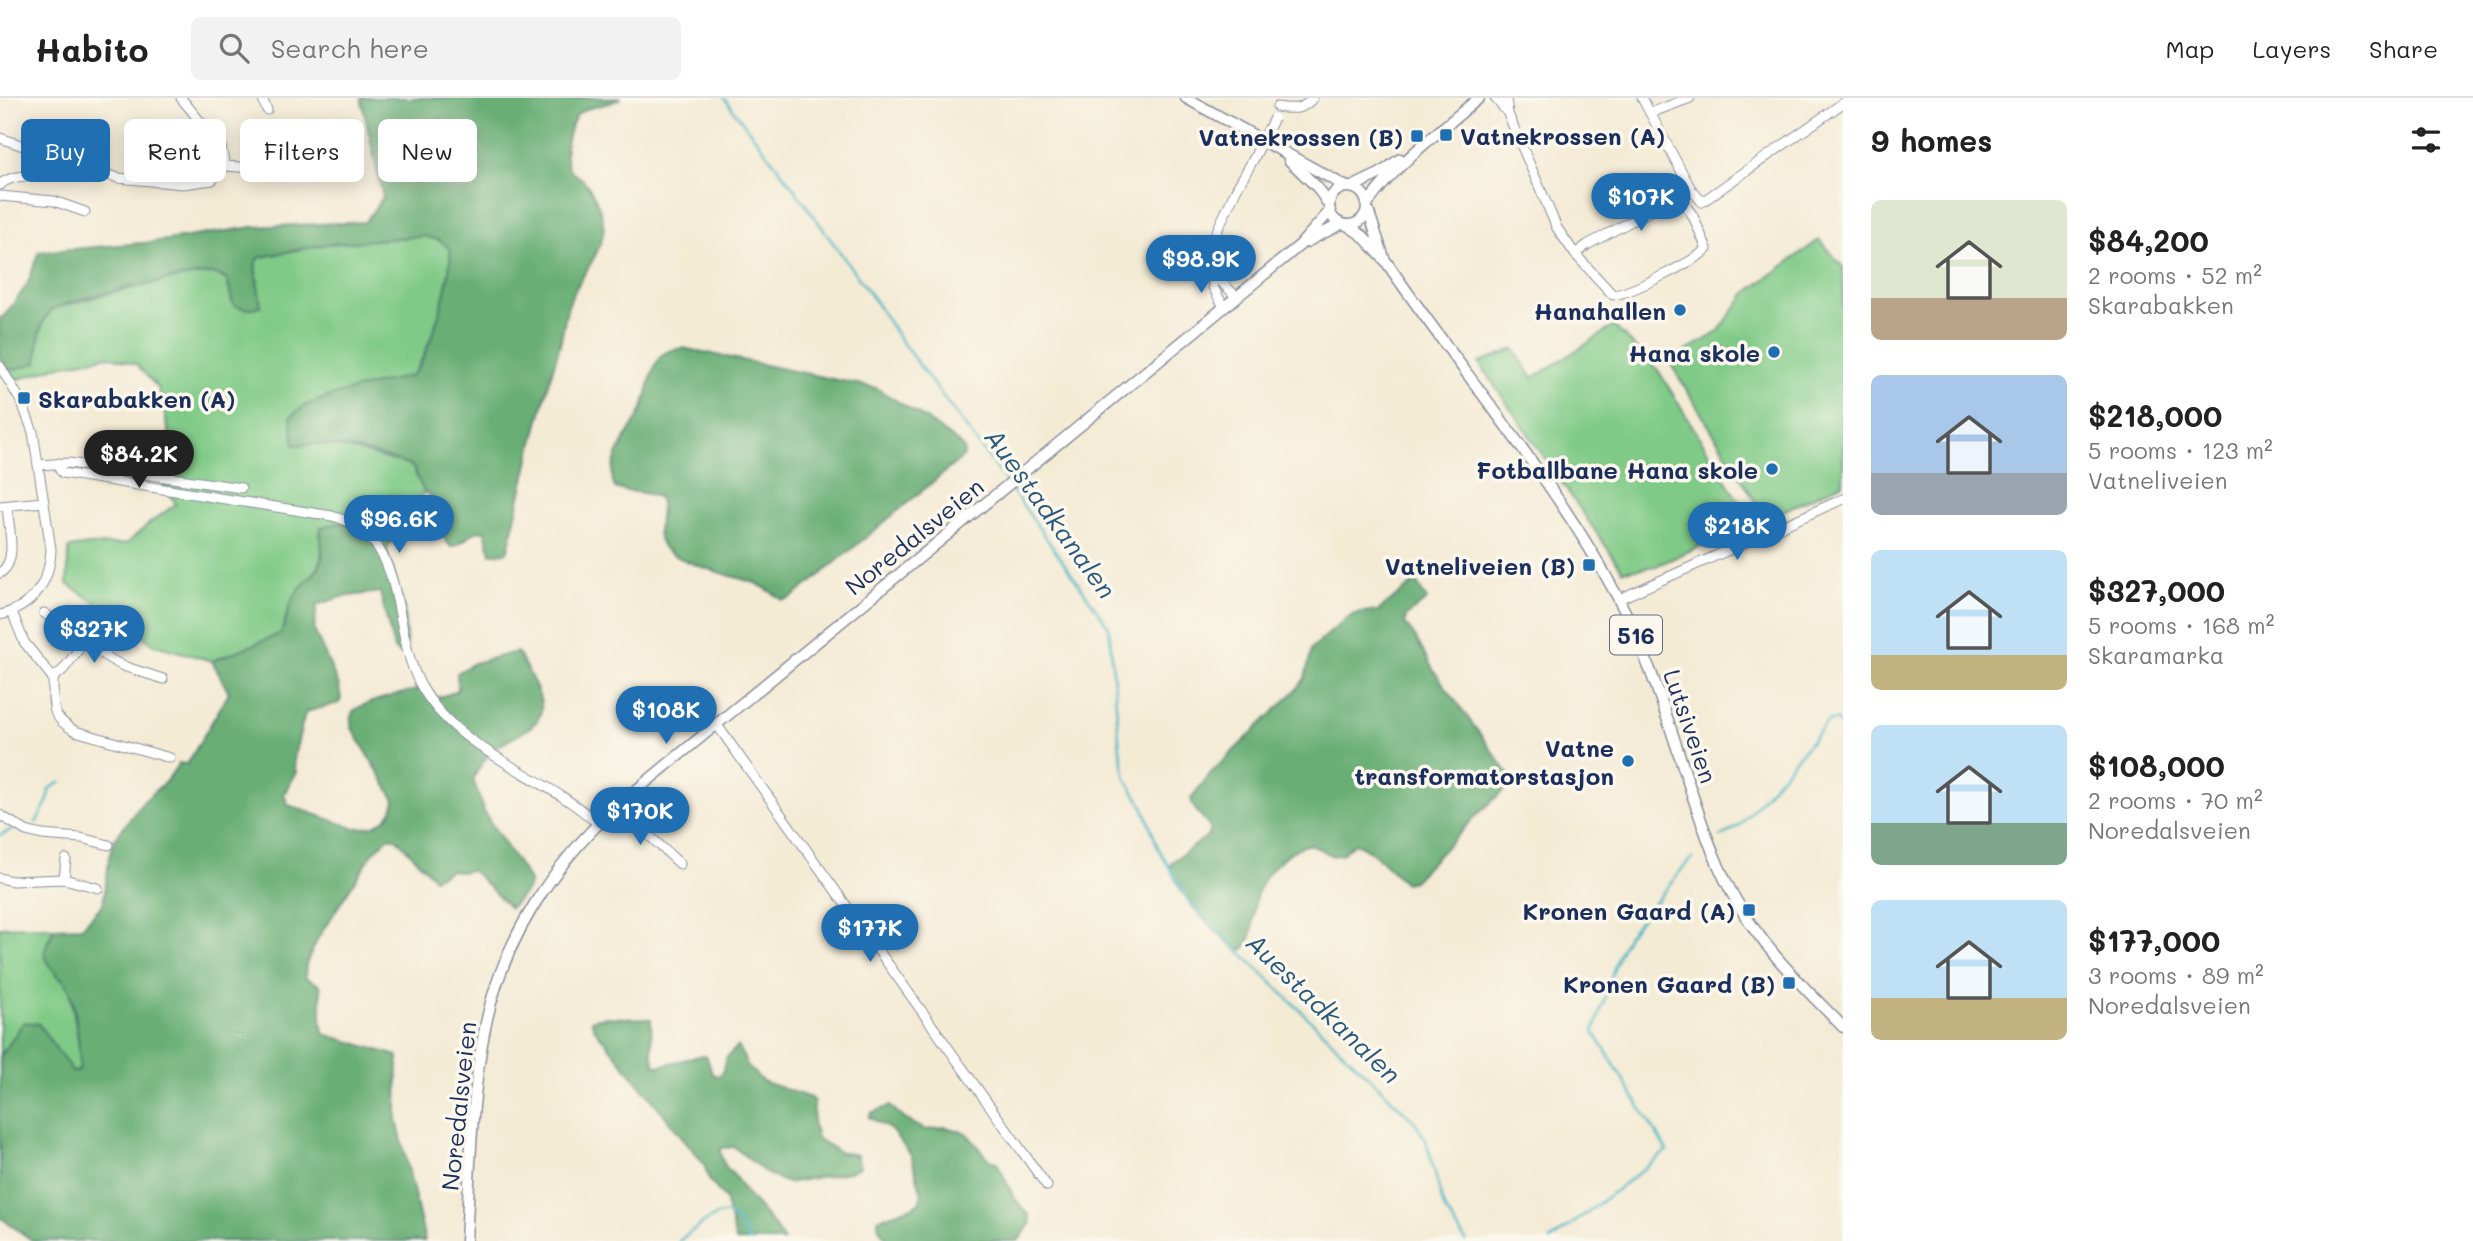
<!DOCTYPE html>
<html lang="en">
<head>
<meta charset="utf-8">
<style>
	:root { --surface:#fff; --page:#f2f2f2; --text:#222; --muted:#767676; --line:#e0e0e0; --accent:#1f6fb2 }
	body { margin:0; font-family:Mali,sans-serif; background:var(--page); color:var(--text); height:100vh; display:flex; flex-direction:column; font-size:26px; white-space:nowrap }
	* { box-sizing:border-box; margin:0 }
	p { font-size:23px; color:var(--muted) }
	.icon { flex:none; width:38px; height:38px; fill:none; stroke:currentColor; stroke-width:2; stroke-linecap:round; stroke-linejoin:round }
	.map { position:relative; flex:1; overflow:hidden }
	.panel { display:flex; flex-direction:column; background:var(--surface); width:630px }
	.panel>* { flex:none }
	.top-card { position:absolute; left:21px; top:21px; width:665px; height:63px; display:flex; gap:14px }
	.price { position:absolute; translate:-50% -60px; padding:0 16px; border-radius:24px; background:var(--accent); color:#fff; font-size:23px; line-height:46px; filter:drop-shadow(0 2px 4px #0008) }
	.price::after { content:''; position:absolute; left:50%; top:42px; width:21px; height:16px; margin-left:-10px; background:inherit; clip-path:polygon(0 0,100% 0,50% 100%) }
	.price.selected { background:#222; color:#fff }
	ul { padding:0; list-style:none }
	li { display:flex; align-items:center; gap:21px; height:175px; padding:0 28px }
	li span { display:grid; place-items:center; flex:none; width:196px; height:140px; border-radius:10px; color:#555 }
	li>.icon { margin-inline-start:auto }
	span .icon { width:84px; height:84px; fill:#fffc; stroke-width:1 }
	li b { font-size:30px }
	h2 { display:flex; justify-content:space-between; align-items:center; height:84px; padding:0 28px; font-size:30px }
	.pill { padding:0 24px; border-radius:10px; background:var(--surface); box-shadow:0 4px 18px #0003; font-size:24px; line-height:63px }
	.pill.selected { background:var(--accent); color:#fff }
	header { display:flex; align-items:center; gap:42px; box-sizing:border-box; height:98px; padding:0 35px; background:var(--surface); border-bottom:2px solid var(--line) }
	header strong { font-size:33px }
	nav { display:flex; gap:38px; margin-inline-start:auto; font-size:24px }
	.search { width:490px; height:63px; background:var(--page); display:flex; align-items:center; gap:18px; box-sizing:border-box; padding:0 24px; border-radius:10px; color:var(--muted); font-size:26px }
	main { display:flex; flex:1; min-height:0 }
	.map>svg:first-child { display:block }
</style>
</head>
<body>
<header>
<strong>Habito</strong>
<div class="search"><svg class="icon" aria-label="search" viewBox="0 0 24 24"><circle cx="10" cy="10" r="6"/><path d="M15 15l6 6"/></svg>Search here</div>
<nav><a>Map</a><a>Layers</a><a>Share</a></nav>
</header>
<main>
<div class="map">
<svg width="1843" height="1143" viewBox="0 0 1843 1143">
	<rect width="100%" height="100%" fill="#fbf7ec"/>
	<filter id="ink" filterUnits="userSpaceOnUse"><feTurbulence type="fractalNoise" baseFrequency=".0143" numOctaves="2"/><feDisplacementMap in="SourceGraphic" scale="14" xChannelSelector="R" yChannelSelector="G"/><feConvolveMatrix kernelMatrix="1 2 1 2 8 2 1 2 1" color-interpolation-filters="sRGB"/></filter>
	<filter id="wash" filterUnits="userSpaceOnUse"><feTurbulence type="fractalNoise" baseFrequency=".00686" numOctaves="4" result="noise"/><feDisplacementMap in="SourceGraphic" scale="28" xChannelSelector="R" yChannelSelector="G"/><feGaussianBlur stdDeviation="1.57" result="paint"/><feColorMatrix in="noise" values="0 0 0 0 0 0 0 0 0 0 0 0 0 0 0 0 0 1.4 0 .05"/><feComposite in="paint" operator="in"/></filter>
	<g filter="url(#wash)">
		<rect width="100%" height="100%" fill="#f4ebd5"/>
		<g fill="#80ca87" stroke="#4e7c72" stroke-width="2">
			<path d="M 422,138 C 431,138 442,141 448,148 C 460,163 426,266 411,278 L 319,302 L 302,309 L 299,347 C 328,342 359,353 386,361 C 394,364 406,362 413,369 C 419,374 421,387 424,394 L 393,442 C 375,419 343,423 320,433 C 327,482 310,469 291,505 C 285,515 286,527 280,536 L 212,563 L 155,547 L 98,506 L 67,486 L 69,450 L 88,447 L 126,446 L 151,424 L 176,406 L 162,385 L 176,363 L 158,290 L 136,266 L 108,258 L 56,269 L 16,282 L 10,273 L 37,264 C 39,244 38,225 53,211 L 106,196 L 178,180 L 214,175 L 227,182 L 232,204 L 258,186 L 255,165 L 261,159 L 328,146 Z"/>
			<polygon points="1819,142 1843,169 1843,317 1841,321 1843,326 1843,385 1766,421 1669,263 1718,234 1746,195"/>
			<polygon points="1614,228 1658,272 1752,425 1656,468 1623,473 1479,265 1514,251 1533,280"/>
			<path d="M 36,828 L 54,830 L 46,848 L 54,874 L 69,888 L 81,959 L 79,973 L 72,975 C 63,957 49,944 38,926 L 24,924 L 0,959 L 0,829 Z"/>
		</g>
		<g fill="#68ae74" stroke="#426e69" stroke-width="2" fill-rule="evenodd">
			<path d="M 361,0 L 620,0 C 607,11 581,5 574,22 C 567,35 561,60 571,73 C 574,77 579,78 583,82 C 594,93 606,121 603,136 C 598,162 576,183 568,208 C 564,222 563,236 559,250 C 539,316 523,384 508,452 L 505,455 L 491,456 L 485,433 C 469,431 466,447 451,449 C 438,436 434,413 429,396 L 424,394 L 412,368 L 372,355 L 322,346 L 294,347 L 291,319 C 305,299 385,284 411,278 C 428,265 454,173 450,151 L 439,142 L 422,138 L 328,146 L 261,159 L 257,161 L 255,169 L 261,208 L 247,211 L 234,208 L 227,182 C 222,179 219,176 213,176 C 188,176 67,200 51,213 C 37,225 38,247 37,264 L 10,273 L 0,260 L 0,220 L 5,217 L 27,187 L 39,154 L 154,144 L 253,129 L 365,124 L 383,99 ZM 442,21 L 452,77 L 410,84 L 400,28 Z"/>
			<path d="M 683,250 L 876,290 L 926,321 L 958,345 L 964,351 L 964,358 L 813,483 L 791,500 L 783,502 C 774,496 765,489 755,485 C 735,478 671,464 661,446 C 653,429 666,415 658,399 C 644,393 629,395 615,390 C 603,365 634,331 643,309 C 649,293 650,270 662,257 C 667,252 676,251 683,250 Z"/>
			<path d="M 338,425 C 358,425 380,424 393,442 L 388,448 L 388,456 L 404,510 L 407,554 L 400,556 L 394,551 L 380,494 L 341,499 L 317,507 L 314,532 L 339,588 L 341,601 L 339,605 L 306,614 C 304,617 294,658 294,663 C 294,667 295,670 296,674 L 284,696 L 288,707 L 354,730 C 374,731 392,723 395,702 L 352,630 C 351,624 349,618 354,613 C 363,603 409,594 424,590 L 429,590 L 436,600 L 455,594 L 458,591 L 457,575 L 474,565 L 516,554 L 519,556 C 526,572 539,589 541,607 C 545,632 504,640 491,654 C 486,659 476,675 473,681 L 485,716 L 530,784 L 527,792 L 510,810 L 472,772 L 460,774 L 451,772 L 434,780 L 396,740 L 388,740 L 373,755 L 318,840 L 306,866 L 305,880 L 320,887 C 323,903 318,922 324,936 L 398,958 L 397,1022 L 425,1143 L 33,1143 L 0,1119 L 0,959 L 24,924 L 39,926 C 49,944 63,956 72,974 L 79,973 C 81,959 75,897 67,887 C 60,877 47,869 45,856 C 44,847 52,838 54,830 L 82,829 L 103,806 L 110,755 L 115,741 L 141,706 L 168,681 L 179,665 L 187,666 L 229,595 L 212,563 L 280,536 C 288,524 287,508 296,495 C 304,482 319,477 322,461 C 324,450 319,440 321,429 Z"/>
			<path d="M 1416,483 L 1427,502 L 1406,518 L 1405,526 L 1414,537 L 1434,573 L 1514,683 L 1478,716 L 1413,783 L 1405,785 C 1389,771 1374,751 1354,745 L 1342,756 L 1333,758 L 1310,746 C 1286,751 1260,778 1255,803 C 1252,820 1256,834 1245,850 L 1238,853 C 1209,826 1184,807 1170,769 L 1172,764 L 1206,739 L 1211,733 C 1207,719 1192,715 1191,700 L 1211,675 L 1296,592 L 1305,580 L 1312,550 L 1348,519 L 1360,514 L 1378,513 Z"/>
			<path d="M 603,919 L 651,921 L 652,954 L 655,967 L 659,968 L 703,957 L 707,959 L 712,976 L 718,978 L 722,975 L 726,960 L 738,948 L 748,969 L 762,983 L 811,1000 L 814,1004 L 813,1027 L 818,1041 L 839,1054 L 857,1057 L 860,1069 L 849,1074 L 787,1085 L 767,1076 L 734,1049 L 722,1050 L 720,1053 C 725,1075 731,1070 740,1086 C 752,1106 773,1121 784,1143 L 736,1143 L 725,1101 L 709,1082 L 704,1066 L 594,930 L 591,922 Z"/>
			<path d="M 890,1008 L 906,1022 L 926,1032 L 946,1029 L 966,1035 L 991,1063 L 997,1064 L 1014,1100 L 1029,1117 L 1031,1125 L 1018,1143 L 890,1143 C 883,1137 877,1131 878,1121 L 912,1109 L 919,1104 L 922,1097 L 911,1057 L 891,1032 L 869,1019 L 871,1015 Z"/>
		</g>
		<g fill="none" stroke-linecap="round" stroke-linejoin="round">
			<g stroke="#49b6c4" stroke-width="2.5">
				<polyline points="724,0 790,85 875,203 898,239 1006,383"/>
				<polyline points="1010,389 1109,529 1120,651 1126,681 1144,710 1158,750 1191,806 1415,1024 1426,1042 1444,1110 1466,1143"/>
				<polyline points="36,725 48,702 49,691 61,684"/>
				<polyline points="0,737 11,732"/>
				<polyline points="1721,739 1739,728 1827,624 1836,622 1843,629"/>
				<path d="M 679,1143 C 688,1136 717,1112 728,1116 C 737,1119 744,1136 749,1143"/>
				<polyline points="1550,1143 1667,1053 1594,934 1618,858 1628,837 1688,764 1693,760"/>
			</g>
		</g>
	</g>
	<g filter="url(#ink)">
		<g fill="none" stroke-linecap="round" stroke-linejoin="round">
			<defs>
				<g id="minor">
					<polyline points="262,0 267,12"/>
					<polyline points="1495,0 1508,15"/>
					<path d="M 1506,0 L 1508,16 L 1557,130 L 1575,156 L 1613,197 C 1629,196 1695,163 1707,151 L 1693,118 L 1679,98"/>
					<polyline points="1642,0 1691,91 1702,104 1843,5"/>
					<path d="M 1277,9 C 1294,11 1301,13 1313,0"/>
					<polyline points="1650,15 1690,0"/>
					<polyline points="0,40 118,80 183,86 212,82 225,68 221,49 181,0"/>
					<polyline points="225,68 296,73 347,70"/>
					<path d="M 0,87 C 10,77 25,79 39,76 C 49,73 56,68 64,62"/>
					<polyline points="0,98 54,103 85,114"/>
					<polyline points="1575,156 1587,147 1691,91"/>
					<polyline points="1214,177 1237,199"/>
					<polyline points="1224,209 1213,189 1211,163 1213,141 1237,90 1253,62"/>
					<path d="M 0,268 L 22,305 L 33,334 L 51,451 C 50,484 33,509 0,517"/>
					<path d="M 59,365 L 60,372 L 63,375 L 332,418 C 409,438 390,527 419,584 C 455,654 543,675 598,726"/>
					<polyline points="38,367 69,365 241,390"/>
					<polyline points="0,408 44,404"/>
					<path d="M 0,475 C 19,463 8,428 7,408"/>
					<polyline points="1619,501 1843,401"/>
					<polyline points="12,514 24,544 53,580 63,572 85,543"/>
					<polyline points="44,515 110,561 123,568 163,581"/>
					<path d="M 53,580 C 54,608 48,617 75,633 L 170,660"/>
					<polyline points="717,627 1047,1088"/>
					<polyline points="617,708 680,766"/>
					<polyline points="0,717 26,733 42,737 81,740 109,747"/>
					<polyline points="0,780 12,783 64,781 98,790"/>
					<polyline points="64,781 66,761"/>
				</g>
				<g id="major">
					<polyline points="1186,0 1345,88"/>
					<polyline points="1289,62 1317,89 1329,107"/>
					<circle cx="1348" cy="108" r="19"/>
					<polyline points="1352,89 1381,75 1400,61"/>
					<path d="M 1368,105 C 1397,65 1441,32 1479,0"/>
					<polyline points="1368,112 1384,160"/>
					<path d="M 1347,127 L 1363,138 L 1385,162 C 1461,274 1553,379 1617,498 C 1651,562 1671,633 1694,702 C 1706,737 1718,772 1737,804 C 1764,852 1805,890 1843,929"/>
					<polyline points="1306,144 1341,126"/>
					<path d="M 466,1143 C 470,1073 471,998 485,930 C 502,843 552,767 617,708 L 1300,147 L 1330,113"/>
				</g>
			</defs>
			<use href="#minor" stroke="#888d9a" stroke-width="11"/>
			<use href="#major" stroke="#888d9a" stroke-width="13"/>
			<use href="#minor" stroke="#fff" stroke-width="9"/>
			<use href="#major" stroke="#fff" stroke-width="10"/>
			<defs>
				<polyline id="minor-bridge" points="1253,62 1274,20"/>
			</defs>
			<use href="#minor-bridge" stroke="#888d9a" stroke-width="11" stroke-linecap="butt"/>
			<use href="#minor-bridge" stroke="#fff" stroke-width="9"/>
		</g>
	</g>
	<g fill="#1f6fb2" stroke="#fbf7ec" stroke-width="2.5">
		<rect x="1439" y="30" width="14" height="14" rx="3.5"/>
		<rect x="1410" y="31" width="14" height="14" rx="3.5"/>
		<circle cx="1680" cy="212" r="7"/>
		<circle cx="1774" cy="254" r="7"/>
		<rect x="17" y="293" width="14" height="14" rx="3.5"/>
		<circle cx="1772" cy="371" r="7"/>
		<rect x="1582" y="460" width="14" height="14" rx="3.5"/>
		<circle cx="1628" cy="663" r="7"/>
		<rect x="1742" y="805" width="14" height="14" rx="3.5"/>
		<rect x="1782" y="878" width="14" height="14" rx="3.5"/>
	</g>
	<g text-anchor="middle" dominant-baseline="central" stroke-width="7" stroke-linejoin="round" paint-order="stroke">
		<rect fill="#fbf7ec" stroke="#5e6b89" stroke-width="2" x="1610" y="517.5" width="52" height="39" rx="5"/>
		<g font-size="23" font-weight="bold" fill="#1b2f5e">
			<text x="1636" y="537">516</text>
		</g>
		<g font-size="24" font-weight="bold" fill="#1b2f5e" stroke="#fbf7ec" text-anchor="end">
			<text x="1460" y="37" text-anchor="start">Vatnekrossen (A)</text>
			<text x="1403" y="38">Vatnekrossen (B)</text>
			<text x="1666" y="212">Hanahallen</text>
			<text x="1760" y="254">Hana skole</text>
			<text x="38" y="300" text-anchor="start">Skarabakken (A)</text>
			<text x="1758" y="371">Fotballbane Hana skole</text>
			<text x="1575" y="467">Vatneliveien (B)</text>
			<text x="1614" y="649">Vatne<tspan x="1614" dy="28">transformatorstasjon</tspan></text>
			<text x="1735" y="812">Kronen Gaard (A)</text>
			<text x="1775" y="885">Kronen Gaard (B)</text>
		</g>
		<g font-size="24" fill="#1b2f5e" stroke="#fbf7ec">
			<text transform="translate(914 438) rotate(-39)">Noredalsveien</text>
			<text transform="translate(1691 628) rotate(71)">Lutsiveien</text>
			<text transform="translate(458 1008) rotate(-84)">Noredalsveien</text>
		</g>
		<g font-size="26" font-style="italic" fill="#29587d" stroke="#fbf7ec">
			<text transform="translate(1051 415) rotate(54)">Auestadkanalen</text>
			<text transform="translate(1324 910) rotate(44)">Auestadkanalen</text>
		</g>
	</g>
</svg>
<b class="price" style="left:1641px;top:135px">$107K</b>
<b class="price" style="left:1201px;top:197px">$98.9K</b>
<b class="price selected" style="left:139px;top:392px">$84.2K</b>
<b class="price" style="left:399px;top:457px">$96.6K</b>
<b class="price" style="left:1737px;top:464px">$218K</b>
<b class="price" style="left:94px;top:567px">$327K</b>
<b class="price" style="left:666px;top:648px">$108K</b>
<b class="price" style="left:640px;top:749px">$170K</b>
<b class="price" style="left:870px;top:866px">$177K</b>
<div class="top-card">
<a class="pill selected">Buy</a>
<a class="pill">Rent</a>
<a class="pill">Filters</a>
<a class="pill">New</a>
</div>
</div>
<section class="panel">
<h2>9 homes<svg class="icon" aria-label="filters" viewBox="0 0 24 24"><path d="M4 7h16M4 17h16"/><circle cx="9" cy="7" r="2"/><circle cx="15" cy="17" r="2"/></svg></h2>
<ul>
<li><span style="background:linear-gradient(#dfe7d0 70%,#b9a48a 0)"><svg class="icon" aria-label="home" viewBox="0 0 24 24"><path d="M3 11l9-7 9 7M6 9v11h12V9"/></svg></span><div><b>$84,200</b><p>2 rooms · 52 m²</p><p>Skarabakken</p></div></li>
<li><span style="background:linear-gradient(#a9c7e8 70%,#9aa5b1 0)"><svg class="icon" aria-label="home" viewBox="0 0 24 24"><path d="M3 11l9-7 9 7M6 9v11h12V9"/></svg></span><div><b>$218,000</b><p>5 rooms · 123 m²</p><p>Vatneliveien</p></div></li>
<li><span style="background:linear-gradient(#bfe0f5 75%,#c2b280 0)"><svg class="icon" aria-label="home" viewBox="0 0 24 24"><path d="M3 11l9-7 9 7M6 9v11h12V9"/></svg></span><div><b>$327,000</b><p>5 rooms · 168 m²</p><p>Skaramarka</p></div></li>
<li><span style="background:linear-gradient(#bfe0f5 70%,#7fa58c 0)"><svg class="icon" aria-label="home" viewBox="0 0 24 24"><path d="M3 11l9-7 9 7M6 9v11h12V9"/></svg></span><div><b>$108,000</b><p>2 rooms · 70 m²</p><p>Noredalsveien</p></div></li>
<li><span style="background:linear-gradient(#bfe0f5 70%,#c2b280 0)"><svg class="icon" aria-label="home" viewBox="0 0 24 24"><path d="M3 11l9-7 9 7M6 9v11h12V9"/></svg></span><div><b>$177,000</b><p>3 rooms · 89 m²</p><p>Noredalsveien</p></div></li>
</ul>
</section>
</main>
</body>
</html>
